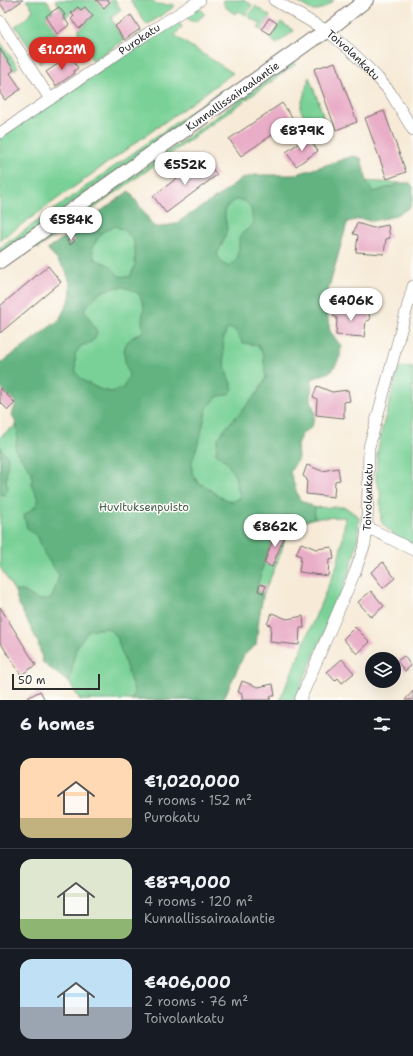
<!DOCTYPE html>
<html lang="en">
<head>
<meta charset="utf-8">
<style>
	:root { --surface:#171b24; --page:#242831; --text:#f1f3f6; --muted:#9ea1a6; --line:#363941; --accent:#d93025 }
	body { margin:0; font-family:"Shantell Sans",sans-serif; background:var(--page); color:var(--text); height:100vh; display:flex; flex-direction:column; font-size:15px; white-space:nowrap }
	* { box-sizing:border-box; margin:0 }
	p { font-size:13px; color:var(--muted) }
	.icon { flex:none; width:22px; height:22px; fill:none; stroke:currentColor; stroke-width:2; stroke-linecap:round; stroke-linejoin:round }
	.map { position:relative; height:700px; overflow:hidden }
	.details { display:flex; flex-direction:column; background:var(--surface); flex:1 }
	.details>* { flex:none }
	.fabs { position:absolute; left:365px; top:652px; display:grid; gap:8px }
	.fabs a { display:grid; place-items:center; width:36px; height:36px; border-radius:50%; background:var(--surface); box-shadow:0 4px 16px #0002; font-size:20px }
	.scale { position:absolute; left:12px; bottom:10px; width:88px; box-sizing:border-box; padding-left:4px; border:2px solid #2b2b2b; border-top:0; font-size:11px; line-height:14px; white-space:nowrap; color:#2b2b2b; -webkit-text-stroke:3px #fdfcf7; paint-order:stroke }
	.price { position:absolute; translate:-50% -34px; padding:0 9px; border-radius:14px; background:#fff; color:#222; font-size:13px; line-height:26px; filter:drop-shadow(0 1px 2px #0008) }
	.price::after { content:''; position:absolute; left:50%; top:24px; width:12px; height:9px; margin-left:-6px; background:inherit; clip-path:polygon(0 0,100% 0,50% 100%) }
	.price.selected { background:var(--accent); color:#fff }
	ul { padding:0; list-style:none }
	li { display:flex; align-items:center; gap:12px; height:100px; padding:0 20px }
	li+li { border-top:1px solid var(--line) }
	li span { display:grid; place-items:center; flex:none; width:112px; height:80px; border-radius:12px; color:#555 }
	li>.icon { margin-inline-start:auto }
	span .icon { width:48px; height:48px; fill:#fffc; stroke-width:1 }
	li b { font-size:17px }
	h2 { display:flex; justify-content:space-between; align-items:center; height:48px; padding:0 20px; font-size:17px }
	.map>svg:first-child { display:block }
</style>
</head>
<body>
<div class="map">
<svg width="413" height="700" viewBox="0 0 413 700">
	<rect width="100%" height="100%" fill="#fdfcf7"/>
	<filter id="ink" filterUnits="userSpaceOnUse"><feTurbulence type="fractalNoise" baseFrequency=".025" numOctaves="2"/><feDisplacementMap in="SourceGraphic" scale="8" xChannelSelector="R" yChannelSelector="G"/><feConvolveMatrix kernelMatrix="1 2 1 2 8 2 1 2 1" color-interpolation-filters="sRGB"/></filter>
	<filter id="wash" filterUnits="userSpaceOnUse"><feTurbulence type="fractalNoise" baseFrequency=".012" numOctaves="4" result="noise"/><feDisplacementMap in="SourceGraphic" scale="16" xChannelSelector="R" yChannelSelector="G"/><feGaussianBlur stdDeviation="0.9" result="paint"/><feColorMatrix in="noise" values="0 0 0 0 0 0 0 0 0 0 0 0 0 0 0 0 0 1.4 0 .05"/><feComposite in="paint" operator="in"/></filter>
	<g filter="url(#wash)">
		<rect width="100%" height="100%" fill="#f7ebd8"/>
		<g fill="#79d197" stroke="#527e61">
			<path d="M 26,0 L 47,0 L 53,11 L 46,16 C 50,23 66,43 59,50 C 55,55 46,59 40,63 L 15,26 C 23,21 29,17 33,9 Z"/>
			<polygon points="55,0 115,0 121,10 111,18 115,26 124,40 93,61 78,37 79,29 93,16 85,7 81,10 78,7 64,18 63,16 65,15"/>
			<polygon points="130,0 151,0 157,4 166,5 173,4 175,6 147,25"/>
			<polygon points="223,0 244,0 252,5 246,15 238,11 235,14 225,7"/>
			<polygon points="294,0 334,0 324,8 313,11"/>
			<polygon points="255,6 270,16 262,31 258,28 261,24 248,17"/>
			<path d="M 198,9 C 201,9 204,11 204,15 C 201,17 199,20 196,21 C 191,23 186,19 189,14 C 190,12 195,10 198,9 Z"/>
			<polygon points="281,22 294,31 276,44 271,39"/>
			<polygon points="177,23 180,24 182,26 181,28 175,35 181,40 233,73 0,240 0,138 171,24"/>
			<polygon points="1,43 18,67 14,70 0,49 0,44"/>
			<polygon points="293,62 295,62 296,64 37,249 35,246"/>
			<path d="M 309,77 C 313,88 328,122 324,131 L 318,134 L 314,133 L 300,109 Z"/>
			<polygon points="220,91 222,91 213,101 0,255 0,248"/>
			<path d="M 280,178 L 403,183 L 403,204 L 353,202 L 296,405 L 291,429 L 288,508 L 345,507 L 359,517 L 358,535 L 355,552 L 350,569 L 344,586 L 295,700 L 280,700 L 337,565 C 341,549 344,534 345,517 L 288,519 L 285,539 L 279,558 L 218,700 L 80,700 L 0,567 L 0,437 L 27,417 L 0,364 L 89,298 L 48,249 L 114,202 L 151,238 L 238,190 Z"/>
			<path d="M 399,367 L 413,368 L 413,545 L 392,535 L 393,533 C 388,530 384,527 381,521 L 380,490 L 376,481 L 377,455 L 382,429 Z"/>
		</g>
		<g fill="#62b380" stroke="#466f56" fill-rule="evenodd">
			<path d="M 353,156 L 361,158 L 367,182 L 373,192 L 403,183 L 410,183 L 413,187 L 413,197 L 411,206 L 402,212 L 391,217 L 373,221 L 360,219 L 347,222 L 325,301 L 330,331 L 341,346 L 340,357 L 332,371 L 312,379 L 311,399 L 315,414 L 312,427 L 302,434 L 297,444 L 298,459 L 290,472 L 299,499 L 315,508 L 314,518 L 287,529 L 277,529 L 264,563 L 256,590 L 263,596 L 259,618 L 256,645 L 244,655 L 223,700 L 128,700 L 133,698 L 134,691 L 122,654 L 117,636 L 107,628 L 89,630 C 85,636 80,641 77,647 C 72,658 73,671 69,682 L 60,676 L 43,663 L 38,642 L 18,603 L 15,591 L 23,591 L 38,600 L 51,599 L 56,586 L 59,575 L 45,555 L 38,537 L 27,528 L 24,515 L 34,508 L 39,499 L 32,486 L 32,472 L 15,450 C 18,434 20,430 12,415 L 16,403 L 0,387 L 0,364 L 59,320 L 70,298 L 71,286 L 66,271 L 48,249 L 129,191 L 148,218 L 151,224 L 155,227 L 160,227 L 175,224 L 223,193 L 240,179 L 255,175 L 294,175 L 329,164 ZM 235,200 L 245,201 L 251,208 L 253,224 L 239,237 L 239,248 L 237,259 L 229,267 L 222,263 L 217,254 L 224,240 L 227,229 L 225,217 L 225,208 ZM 115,226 L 124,230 L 133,239 L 135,250 L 135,265 L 130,277 L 119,276 L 109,265 L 95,259 L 92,248 L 102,232 ZM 123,287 L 130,289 L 139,294 L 144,306 L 142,321 L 143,332 C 118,342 123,353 129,376 L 123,388 L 111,392 L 99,389 L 84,381 L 76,373 L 75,354 L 81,346 C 91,343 94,342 97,332 L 84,309 L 99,293 L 112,288 ZM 227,329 L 234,329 L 243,343 L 257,345 L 263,354 L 266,377 L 259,391 L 240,413 L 229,424 L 218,438 L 216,454 L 227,462 L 235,476 L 240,498 L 232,502 L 218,496 L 207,487 L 198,483 L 192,473 L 192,461 L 200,438 L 207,408 L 218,396 L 228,395 L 233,389 L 227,374 L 224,360 L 223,341 Z"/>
			<polygon points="0,446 2,450 8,457 6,480 8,489 4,495 0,494"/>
		</g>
		<g id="blocks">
			<g fill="#e9adc7">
				<polygon points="0,0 23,0 6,12 0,3"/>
				<polygon points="96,0 108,0 110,2 104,8"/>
				<polygon points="59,7 65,15 63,16 69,25 57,34 46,16"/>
				<polygon points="78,7 81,10 85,7 93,16 79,29 71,19 74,16 71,13"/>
				<polygon points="131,15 140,29 124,40 115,26"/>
				<polygon points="269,18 277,23 270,34 262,29"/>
				<polygon points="0,49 14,70 10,73 21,89 5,100 0,93"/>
				<polygon points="71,58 78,68 74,71 75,73 56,86 46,72 65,59 66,61"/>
				<polygon points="335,62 357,122 336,130 314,69"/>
				<polygon points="282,103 294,120 241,156 229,139"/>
				<polygon points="384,111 406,172 387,179 365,118"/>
				<polygon points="308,137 318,151 296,166 286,152"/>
				<polygon points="204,158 217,175 166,213 153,196"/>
				<polygon points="357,223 373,228 388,225 390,238 386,239 384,254 356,252 358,235 353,234"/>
				<polygon points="71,237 75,241 70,245 67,241"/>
				<polygon points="48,266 61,282 0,333 0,306"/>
				<polygon points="337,305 352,311 368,308 370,320 366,321 364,337 336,335 337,318 333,316"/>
				<polygon points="317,386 332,392 348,390 350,401 344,402 344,418 316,415 317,399 313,397"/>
				<polygon points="0,388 15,403 8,410 0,402"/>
				<polygon points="307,465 322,471 338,468 340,480 335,481 334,497 306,494 307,479 303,476"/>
				<polygon points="277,529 286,532 272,567 264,563"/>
				<polygon points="301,543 316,549 332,547 334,559 329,560 328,576 299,572 301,556 296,554"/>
				<polygon points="383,562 395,578 383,588 371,572"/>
				<polygon points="260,584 266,586 263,593 258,591"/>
				<polygon points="371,591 384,606 371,617 358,602"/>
				<polygon points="0,607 36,665 21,675 0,642"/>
				<polygon points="272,613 287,619 303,616 304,628 300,628 299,645 270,642 271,625 267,624"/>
				<polygon points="355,627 370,642 357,654 343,639"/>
				<polygon points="404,656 411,666 405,671 397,661"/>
				<polygon points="342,659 354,673 342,683 338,678 335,681 327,672"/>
				<polygon points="242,681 258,687 273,684 275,696 271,696 270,700 242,700 242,694 238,692"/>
				<polygon points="40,691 45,700 24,700"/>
				<polygon points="413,691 413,700 405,700"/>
			</g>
		</g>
	</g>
	<g filter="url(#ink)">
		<use href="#blocks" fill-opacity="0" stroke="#726e68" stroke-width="1"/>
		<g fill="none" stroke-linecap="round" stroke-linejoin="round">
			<defs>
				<g id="minor">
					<path id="s1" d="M 274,0 L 327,31 L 351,51 L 377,77 L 390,92 L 413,130"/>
					<polyline points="0,21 50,99"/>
					<path id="s2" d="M 0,133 L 148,33 L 200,0"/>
					<polyline points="367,527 413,550"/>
					<path id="s3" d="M 300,700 L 355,572 L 365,544 L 367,527 L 369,447 L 413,286"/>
				</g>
				<g id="tertiary">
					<path id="s4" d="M 0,261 L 313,39 L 327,31 L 366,0"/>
				</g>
			</defs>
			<use href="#minor" stroke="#726e68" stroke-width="12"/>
			<use href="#tertiary" stroke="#726e68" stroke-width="16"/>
			<use href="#minor" stroke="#fff" stroke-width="11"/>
			<use href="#tertiary" stroke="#fff" stroke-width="14"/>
		</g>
	</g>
	<g text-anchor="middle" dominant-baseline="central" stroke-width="3" stroke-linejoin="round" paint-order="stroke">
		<g font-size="11" fill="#2b2b2b" stroke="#fdfcf7">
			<text stroke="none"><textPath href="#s2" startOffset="168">Purokatu</textPath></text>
			<text stroke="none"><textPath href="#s1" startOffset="97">Toivolankatu</textPath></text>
			<text stroke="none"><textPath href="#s4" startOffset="285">Kunnallissairaalantie</textPath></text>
			<text stroke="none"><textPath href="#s3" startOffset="216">Toivolankatu</textPath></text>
		</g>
		<g font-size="11" fill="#425d4b" stroke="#fdfcf7">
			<text x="144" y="507">Huvituksenpuisto</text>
		</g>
	</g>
</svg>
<div class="fabs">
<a><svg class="icon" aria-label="layers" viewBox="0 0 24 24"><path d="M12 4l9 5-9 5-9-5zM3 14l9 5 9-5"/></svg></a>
</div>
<div class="scale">50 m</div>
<b class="price selected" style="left:62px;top:71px">€1.02M</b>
<b class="price" style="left:302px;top:152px">€879K</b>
<b class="price" style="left:185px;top:186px">€552K</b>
<b class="price" style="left:71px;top:241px">€584K</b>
<b class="price" style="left:351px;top:322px">€406K</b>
<b class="price" style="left:275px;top:548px">€862K</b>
</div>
<section class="details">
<h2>6 homes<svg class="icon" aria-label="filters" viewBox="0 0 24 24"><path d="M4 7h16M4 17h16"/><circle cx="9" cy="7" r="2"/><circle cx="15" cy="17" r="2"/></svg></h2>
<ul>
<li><span style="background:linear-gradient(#ffd9b3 75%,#c2b280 0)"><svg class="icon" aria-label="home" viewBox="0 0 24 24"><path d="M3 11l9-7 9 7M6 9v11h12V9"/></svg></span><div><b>€1,020,000</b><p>4 rooms · 152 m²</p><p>Purokatu</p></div></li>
<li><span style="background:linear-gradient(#dfe7d0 75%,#8fb573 0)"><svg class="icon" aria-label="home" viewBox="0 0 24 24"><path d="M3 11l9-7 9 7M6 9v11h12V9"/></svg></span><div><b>€879,000</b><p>4 rooms · 120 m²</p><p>Kunnallissairaalantie</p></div></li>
<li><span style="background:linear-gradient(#bfe0f5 60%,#9aa5b1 0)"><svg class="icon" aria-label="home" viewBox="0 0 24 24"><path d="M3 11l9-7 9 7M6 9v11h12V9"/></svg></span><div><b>€406,000</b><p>2 rooms · 76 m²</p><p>Toivolankatu</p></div></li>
</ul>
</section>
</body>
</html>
